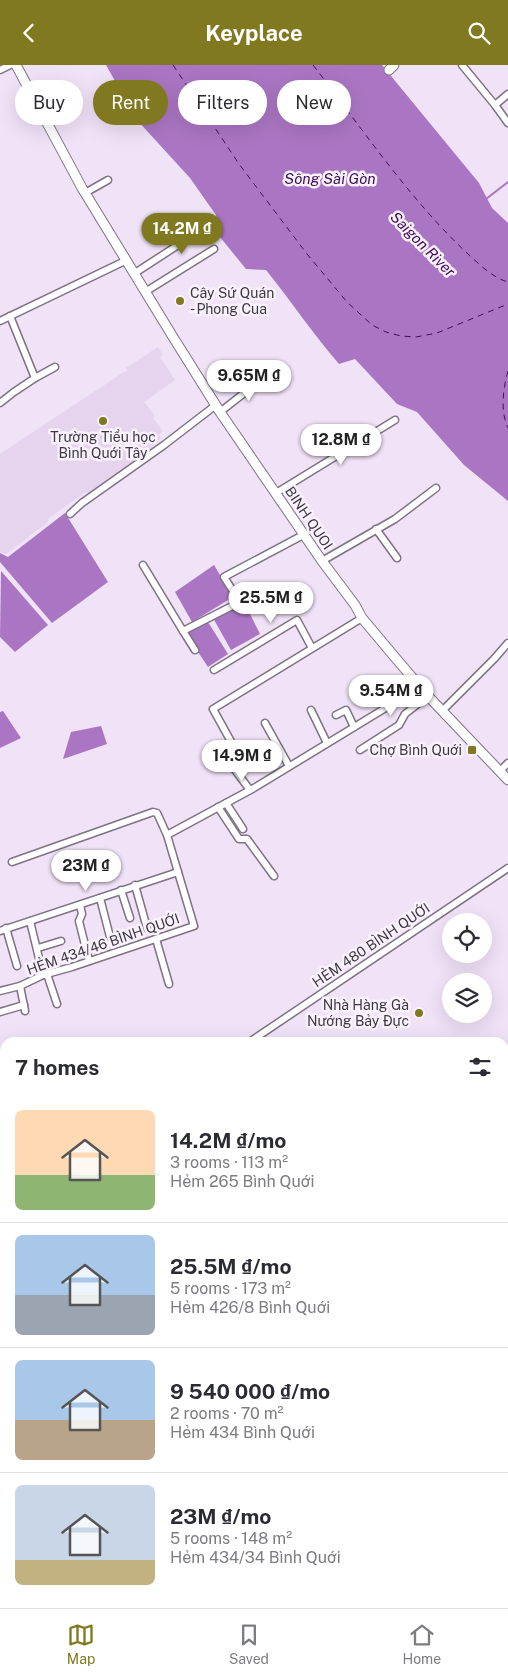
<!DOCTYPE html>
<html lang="en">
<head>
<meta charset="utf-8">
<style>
	:root { --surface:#fff; --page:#f2f2f3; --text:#2b2b33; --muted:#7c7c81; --line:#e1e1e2; --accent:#81791f }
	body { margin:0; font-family:"Public Sans",sans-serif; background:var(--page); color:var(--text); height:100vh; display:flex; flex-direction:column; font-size:19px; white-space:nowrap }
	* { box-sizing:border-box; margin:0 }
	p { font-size:16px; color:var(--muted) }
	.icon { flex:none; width:28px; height:28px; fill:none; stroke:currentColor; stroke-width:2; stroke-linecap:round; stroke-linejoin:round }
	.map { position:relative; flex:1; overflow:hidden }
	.panel { position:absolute; left:0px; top:972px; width:509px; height:571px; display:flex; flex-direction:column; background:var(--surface); border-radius:15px 15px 0 0; box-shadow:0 5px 20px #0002 }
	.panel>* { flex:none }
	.guide { position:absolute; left:15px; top:15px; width:479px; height:45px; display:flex; gap:10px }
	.controls { position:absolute; left:442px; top:848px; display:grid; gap:10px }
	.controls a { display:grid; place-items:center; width:50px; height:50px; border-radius:50%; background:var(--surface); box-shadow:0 5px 20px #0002; font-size:25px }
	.price { position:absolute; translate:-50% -42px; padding:0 11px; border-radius:18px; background:#fff; color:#222; font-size:16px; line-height:32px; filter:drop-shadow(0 1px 2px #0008) }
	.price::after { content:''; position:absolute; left:50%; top:30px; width:15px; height:11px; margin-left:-8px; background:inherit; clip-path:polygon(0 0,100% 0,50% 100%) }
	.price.on { background:var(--accent); color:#fff }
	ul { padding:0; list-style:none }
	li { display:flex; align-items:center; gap:15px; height:125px; padding:0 15px }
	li+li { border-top:1px solid var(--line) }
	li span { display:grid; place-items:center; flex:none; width:140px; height:100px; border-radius:8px; color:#555 }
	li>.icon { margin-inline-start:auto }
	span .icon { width:60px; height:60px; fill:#fffc; stroke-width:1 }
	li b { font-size:21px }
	h2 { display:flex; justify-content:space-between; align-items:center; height:60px; padding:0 15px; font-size:21px }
	.pill { padding:0 18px; border-radius:22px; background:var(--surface); box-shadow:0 5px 20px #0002; font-size:18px; line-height:45px }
	.pill.on { background:var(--accent); color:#fff }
	header { display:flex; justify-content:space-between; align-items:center; height:65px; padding:0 15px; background:var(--accent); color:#fff; font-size:22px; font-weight:700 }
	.tab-bar { display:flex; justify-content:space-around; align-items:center; height:70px; border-top:1px solid var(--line); background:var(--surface); font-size:14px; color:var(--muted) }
	.tab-bar a { display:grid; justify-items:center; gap:2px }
	.tab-bar .on { color:var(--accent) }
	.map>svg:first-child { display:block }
</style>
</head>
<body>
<header><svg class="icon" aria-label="back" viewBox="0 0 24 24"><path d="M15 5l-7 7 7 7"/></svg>Keyplace<svg class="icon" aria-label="search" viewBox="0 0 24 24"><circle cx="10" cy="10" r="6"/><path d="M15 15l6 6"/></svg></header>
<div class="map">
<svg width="508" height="1543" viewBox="0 0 508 1543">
	<rect width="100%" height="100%" fill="#f0e2f7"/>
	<polygon fill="#e6d4ef" points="158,282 163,290 160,292 175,315 144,337 155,351 153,353 163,366 158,370 161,373 151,381 153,386 89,432 86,427 49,453 47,458 6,489 0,487 0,389 127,305 126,303"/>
	<rect fill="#dbbaec" x="504" y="1372" width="4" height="59"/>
	<g fill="#aa76c3">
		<path d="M 106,0 L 382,0 L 479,118 L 492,143 L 508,158 L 508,436 L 464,400 L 417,347 L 397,339 L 355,294 L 339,299 C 313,269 291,236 266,205 L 246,204 L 220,172 L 216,150 L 190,113 L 137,55 Z"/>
		<polygon points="65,448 108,517 52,558 0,497 0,488 8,492"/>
		<polygon points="214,500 233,532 192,557 175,527"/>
		<polygon points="1,506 48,560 15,587 0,572"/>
		<polygon points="244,537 260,569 231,585 213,553"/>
		<polygon points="208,557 228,589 208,602 186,569"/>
		<polygon points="3,646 21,673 0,683 0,647"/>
		<polygon points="101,661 107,679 63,694 71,667"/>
		<polygon points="508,1260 508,1298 504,1299 504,1261"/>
		<polygon points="504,1433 508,1434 508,1494 504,1496"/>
		<polygon points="504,1512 508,1515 508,1543 463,1543 449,1541 450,1539 504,1539"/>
	</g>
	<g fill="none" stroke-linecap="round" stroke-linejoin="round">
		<polyline stroke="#aa76c3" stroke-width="2" points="486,134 508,117"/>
		<g stroke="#410e55" stroke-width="1" stroke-dasharray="6 5" stroke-linecap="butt">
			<polyline points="173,0 239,99 307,189 347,237 372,260 386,267 401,271 416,272 437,268 508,239"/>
			<path d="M 313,0 C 361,62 410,135 468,189 C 479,199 493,213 508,217"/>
			<path d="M 508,306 C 503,324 500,346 508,363"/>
		</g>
		<defs>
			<g id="minor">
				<polyline points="462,0 495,40 508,58"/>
				<polyline points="0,5 10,0"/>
				<polyline points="495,40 508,29"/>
				<polyline points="85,128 108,115"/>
				<polyline points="135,208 195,169 190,159"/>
				<polyline points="145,227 214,184"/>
				<polyline points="10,251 35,313 55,302"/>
				<polyline points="0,256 127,195"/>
				<polyline points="0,338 14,327 35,313"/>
				<polyline points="220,347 266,311"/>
				<polyline points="276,428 395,355"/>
				<polyline points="70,449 82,438 164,380 216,340"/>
				<polyline points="376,464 397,493"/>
				<polyline points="322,496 395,454 436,423"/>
				<polyline points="143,500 183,566 240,537 224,512 305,469"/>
				<polyline points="183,566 195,585"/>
				<polyline points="214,605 297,555 312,583"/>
				<polyline points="311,645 327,678"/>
				<polyline points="442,646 494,594 508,578"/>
				<polyline points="336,650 346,645 354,662"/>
				<polyline points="265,658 289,701"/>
				<polyline points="234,682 213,644 362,553"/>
				<polyline points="220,685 250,725"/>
				<polyline points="360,685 399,660 405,649 428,631"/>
				<polyline points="500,706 508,698"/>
				<polyline points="226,738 243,764"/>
				<polyline points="218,742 239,774 247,774 274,811"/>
				<polyline points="12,797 153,747 157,748 167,770"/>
				<polyline points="135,820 147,863"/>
				<polyline points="121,825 130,853"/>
				<polyline points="100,833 110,872"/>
				<polyline points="80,840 82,849 79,856 89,896"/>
				<polyline points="30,856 43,910"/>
				<polyline points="6,863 17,901"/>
				<polyline points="0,866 178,807"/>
				<polyline points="156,874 169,919"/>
				<polyline points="38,883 61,876"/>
				<polyline points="47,909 57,939"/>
				<polyline points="20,921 25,946"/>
				<polyline points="0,926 20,921 43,910 72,902 194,861 167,770 254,723 420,622"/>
				<polyline points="0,947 24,940"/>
				<polyline points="248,978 508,803"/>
				<polyline points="0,1015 5,1014"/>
				<polyline points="0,1047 5,1046"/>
				<polyline points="0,1067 5,1067"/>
			</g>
			<polyline id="tertiary" points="389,5 394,0"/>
			<polyline id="secondary" points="16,0 82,123 173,272 220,347 322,496 355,540 362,553 393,590 428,631 508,715"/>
		</defs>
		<use href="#minor" stroke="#7e7284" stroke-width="9"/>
		<use href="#tertiary" stroke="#7e7284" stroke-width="11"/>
		<use href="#secondary" stroke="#7e7284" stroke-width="11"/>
		<use href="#minor" stroke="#fff" stroke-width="6"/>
		<use href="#tertiary" stroke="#fff" stroke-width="9"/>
		<use href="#secondary" stroke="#fff" stroke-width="9"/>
	</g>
	<g fill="#81791f" stroke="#faf2fe" stroke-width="2">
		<circle cx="180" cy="236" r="5"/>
		<circle cx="103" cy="356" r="5"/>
		<rect x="467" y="680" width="10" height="10" rx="2.5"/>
		<circle cx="419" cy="948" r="5"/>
	</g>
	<g text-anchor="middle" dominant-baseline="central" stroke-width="5" stroke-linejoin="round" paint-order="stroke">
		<g font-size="14" fill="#3e3941" stroke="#faf2fe" text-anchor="end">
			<text x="190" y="228" text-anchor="start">Cây Sứ Quán<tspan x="190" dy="16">- Phong Cua</tspan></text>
			<text x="103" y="372" text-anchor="middle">Trường Tiểu học<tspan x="103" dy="16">Bình Quới Tây</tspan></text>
			<text x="462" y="685">Chợ Bình Quới</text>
			<text x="409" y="940">Nhà Hàng Gà<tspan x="409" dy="16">Nướng Bảy Đực</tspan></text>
		</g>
		<g font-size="14" fill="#3e3941" stroke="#faf2fe">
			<text transform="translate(309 453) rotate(56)">BINH QUOI</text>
			<text transform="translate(103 879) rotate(-19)">HẺM 434/46 BÌNH QUỚI</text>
			<text transform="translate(371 880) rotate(-34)">HẺM 480 BÌNH QUỚI</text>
		</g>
		<g font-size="15" font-style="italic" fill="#410e55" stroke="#faf2fe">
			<text x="330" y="113">Sông Sài Gòn</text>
			<text transform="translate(423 179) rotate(45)">Saigon River</text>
		</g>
	</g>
</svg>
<div class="controls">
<a><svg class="icon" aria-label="locate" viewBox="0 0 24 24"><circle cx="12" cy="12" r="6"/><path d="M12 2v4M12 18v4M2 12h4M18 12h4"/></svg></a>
<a><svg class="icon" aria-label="layers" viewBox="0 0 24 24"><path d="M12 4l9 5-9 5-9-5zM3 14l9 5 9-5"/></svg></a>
</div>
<b class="price on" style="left:182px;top:190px">14.2M ₫</b>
<b class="price" style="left:249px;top:337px">9.65M ₫</b>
<b class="price" style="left:341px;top:401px">12.8M ₫</b>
<b class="price" style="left:271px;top:559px">25.5M ₫</b>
<b class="price" style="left:391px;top:652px">9.54M ₫</b>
<b class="price" style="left:242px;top:717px">14.9M ₫</b>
<b class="price" style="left:86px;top:827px">23M ₫</b>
<div class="guide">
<a class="pill">Buy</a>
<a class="pill on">Rent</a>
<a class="pill">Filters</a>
<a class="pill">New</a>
</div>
<section class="panel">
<h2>7 homes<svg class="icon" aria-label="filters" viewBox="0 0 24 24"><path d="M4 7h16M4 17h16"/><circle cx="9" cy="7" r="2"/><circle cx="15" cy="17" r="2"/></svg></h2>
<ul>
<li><span style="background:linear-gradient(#ffd9b3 65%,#8fb573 0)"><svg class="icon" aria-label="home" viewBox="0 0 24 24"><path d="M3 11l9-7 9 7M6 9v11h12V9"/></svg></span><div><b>14.2M ₫/mo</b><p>3 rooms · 113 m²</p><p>Hẻm 265 Bình Quới</p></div></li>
<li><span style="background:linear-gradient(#a9c7e8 60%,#9aa5b1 0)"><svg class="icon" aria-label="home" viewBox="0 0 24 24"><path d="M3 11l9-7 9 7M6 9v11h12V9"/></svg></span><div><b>25.5M ₫/mo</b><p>5 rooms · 173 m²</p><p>Hẻm 426/8 Bình Quới</p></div></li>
<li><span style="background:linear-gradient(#a9c7e8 60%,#b9a48a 0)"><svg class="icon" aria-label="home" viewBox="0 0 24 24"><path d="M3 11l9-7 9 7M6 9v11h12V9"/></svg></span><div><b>9 540 000 ₫/mo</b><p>2 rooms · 70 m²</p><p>Hẻm 434 Bình Quới</p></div></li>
<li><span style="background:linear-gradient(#c9d6e8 75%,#c2b280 0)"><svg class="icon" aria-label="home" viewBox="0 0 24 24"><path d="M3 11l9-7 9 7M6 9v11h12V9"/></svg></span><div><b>23M ₫/mo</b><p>5 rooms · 148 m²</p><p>Hẻm 434/34 Bình Quới</p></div></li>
</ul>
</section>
</div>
<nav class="tab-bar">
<a class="on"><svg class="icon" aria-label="map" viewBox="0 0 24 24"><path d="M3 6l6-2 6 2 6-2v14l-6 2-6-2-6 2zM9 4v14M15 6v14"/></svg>Map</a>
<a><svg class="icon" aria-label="saved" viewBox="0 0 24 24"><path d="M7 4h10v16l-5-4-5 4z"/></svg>Saved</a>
<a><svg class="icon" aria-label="home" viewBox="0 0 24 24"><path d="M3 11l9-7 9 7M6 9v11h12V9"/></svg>Home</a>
</nav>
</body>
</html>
